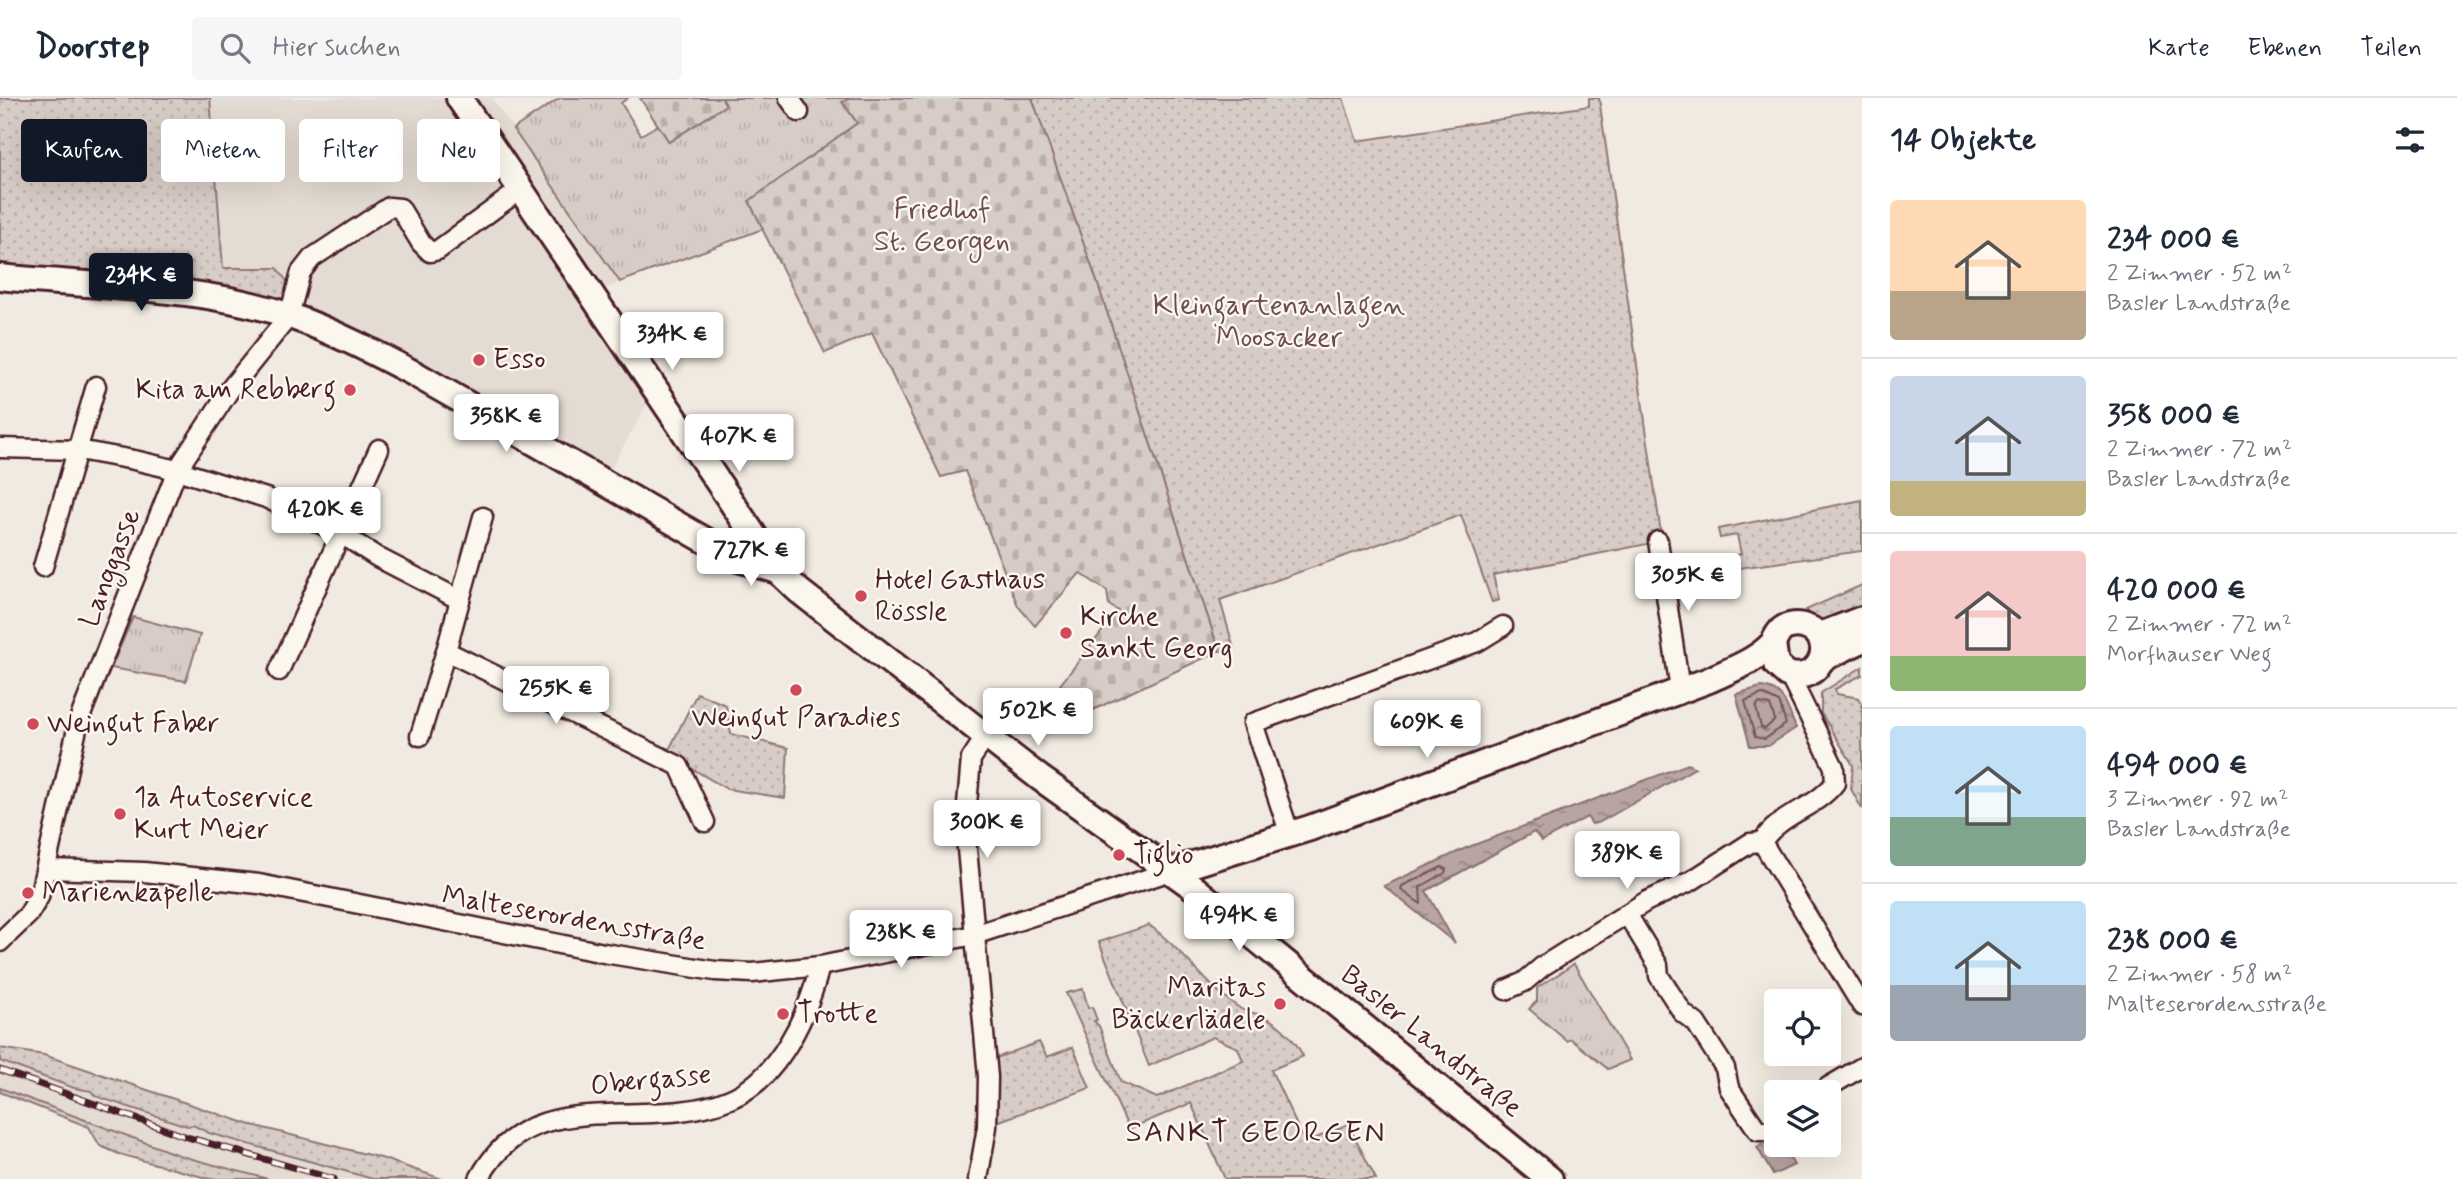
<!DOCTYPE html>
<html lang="de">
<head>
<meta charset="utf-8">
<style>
	:root { --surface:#fff; --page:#f6f6f7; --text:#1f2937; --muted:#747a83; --line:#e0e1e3; --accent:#111827 }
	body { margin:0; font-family:Mynerve,sans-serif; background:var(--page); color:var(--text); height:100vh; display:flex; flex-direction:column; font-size:26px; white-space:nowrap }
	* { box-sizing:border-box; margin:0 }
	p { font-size:23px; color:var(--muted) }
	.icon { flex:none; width:38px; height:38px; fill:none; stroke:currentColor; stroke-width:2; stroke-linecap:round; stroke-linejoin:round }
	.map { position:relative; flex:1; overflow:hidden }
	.panel { display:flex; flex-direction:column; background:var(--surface); width:595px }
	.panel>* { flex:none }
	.banner { position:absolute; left:21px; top:21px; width:665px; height:63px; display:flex; gap:14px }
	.controls { position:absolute; left:1764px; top:891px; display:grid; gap:14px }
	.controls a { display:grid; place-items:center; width:77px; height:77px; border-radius:7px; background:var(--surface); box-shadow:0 7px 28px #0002; font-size:35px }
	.price { position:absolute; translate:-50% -60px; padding:0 16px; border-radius:7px; background:#fff; color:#222; font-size:23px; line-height:46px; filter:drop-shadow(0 2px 4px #0008) }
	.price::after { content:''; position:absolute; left:50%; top:42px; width:21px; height:16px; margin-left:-10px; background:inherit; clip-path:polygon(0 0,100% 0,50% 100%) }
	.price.current { background:var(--accent); color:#fff }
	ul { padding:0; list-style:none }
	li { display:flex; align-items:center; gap:21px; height:175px; padding:0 28px }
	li+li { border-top:2px solid var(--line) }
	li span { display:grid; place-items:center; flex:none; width:196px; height:140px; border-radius:7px; color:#555 }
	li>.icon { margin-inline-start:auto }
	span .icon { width:84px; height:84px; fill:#fffc; stroke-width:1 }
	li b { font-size:30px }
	h2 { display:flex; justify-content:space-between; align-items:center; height:84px; padding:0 28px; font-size:30px }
	.chip { padding:0 24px; border-radius:7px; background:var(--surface); box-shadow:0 7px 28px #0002; font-size:24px; line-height:63px }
	.chip.current { background:var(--accent); color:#fff }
	header { display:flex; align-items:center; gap:42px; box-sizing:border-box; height:98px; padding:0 35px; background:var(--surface); border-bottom:2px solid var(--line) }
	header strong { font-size:33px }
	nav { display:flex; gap:38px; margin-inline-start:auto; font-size:24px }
	.search { width:490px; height:63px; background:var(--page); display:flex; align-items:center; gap:18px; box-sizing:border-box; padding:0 24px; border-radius:7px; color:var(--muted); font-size:26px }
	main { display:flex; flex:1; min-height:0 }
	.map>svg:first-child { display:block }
</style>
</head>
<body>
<header>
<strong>Doorstep</strong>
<div class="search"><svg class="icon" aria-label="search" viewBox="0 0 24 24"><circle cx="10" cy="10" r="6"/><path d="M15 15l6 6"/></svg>Hier suchen</div>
<nav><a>Karte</a><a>Ebenen</a><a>Teilen</a></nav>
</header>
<main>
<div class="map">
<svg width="1862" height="1081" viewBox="0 0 1862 1081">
	<defs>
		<pattern id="grass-dots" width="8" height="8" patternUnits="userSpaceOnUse" patternTransform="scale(1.75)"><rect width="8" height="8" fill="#d8ccc6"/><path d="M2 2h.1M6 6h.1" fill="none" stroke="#bbafaa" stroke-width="1.8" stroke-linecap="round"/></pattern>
		<pattern id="cemetery-stones" width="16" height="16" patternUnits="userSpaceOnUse" patternTransform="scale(1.75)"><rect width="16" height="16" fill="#d8ccc6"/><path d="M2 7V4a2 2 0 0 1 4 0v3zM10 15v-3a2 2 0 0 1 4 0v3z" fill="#bbafaa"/></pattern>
		<pattern id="park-tufts" width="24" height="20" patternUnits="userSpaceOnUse" patternTransform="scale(1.75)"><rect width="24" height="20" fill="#d8ccc6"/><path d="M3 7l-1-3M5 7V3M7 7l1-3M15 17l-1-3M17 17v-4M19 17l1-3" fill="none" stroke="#bbafaa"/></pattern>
		<pattern id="water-ripples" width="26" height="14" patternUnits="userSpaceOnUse" patternTransform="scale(1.75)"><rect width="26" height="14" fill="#b8a4a2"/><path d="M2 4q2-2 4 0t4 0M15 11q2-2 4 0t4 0" fill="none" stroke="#988584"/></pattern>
	</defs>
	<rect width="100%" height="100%" fill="#f0eae0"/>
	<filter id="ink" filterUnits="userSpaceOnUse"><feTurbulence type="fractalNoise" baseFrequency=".0143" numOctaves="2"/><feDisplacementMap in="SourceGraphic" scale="14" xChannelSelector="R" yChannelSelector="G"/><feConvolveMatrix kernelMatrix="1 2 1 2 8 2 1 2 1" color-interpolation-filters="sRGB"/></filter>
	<g filter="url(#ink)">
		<g fill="#e4dbd2">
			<polygon points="210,0 492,0 620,184 584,199 651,299 606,379 276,205 287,180 277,170 223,170"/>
			<polygon points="0,963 186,1028 193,1027 209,1035 373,1081 268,1081 181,1058 0,990"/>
		</g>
		<g fill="url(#grass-dots)" stroke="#917678" stroke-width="2">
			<polygon points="0,0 210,0 223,170 277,170 289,186 285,200 280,204 0,173"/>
			<polygon points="1032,0 1343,0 1357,43 1589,8 1589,0 1599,0 1662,443 1493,477 1499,502 1492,504 1461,417 1220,502 1234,551 1219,553 1095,178"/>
			<polygon points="1862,402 1862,453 1732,471 1729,460 1741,456 1737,437 1720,440 1718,431"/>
			<polygon points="1862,487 1862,509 1839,518 1841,524 1812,525 1806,512"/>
			<polygon points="1862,569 1862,577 1835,591 1837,596 1859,600 1862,606 1862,711 1851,691 1853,667 1821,615 1821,595"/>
			<polygon points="697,595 726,607 731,636 788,650 785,700 727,691 667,656"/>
			<path d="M 1149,827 C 1183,851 1205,888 1241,911 C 1246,914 1254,915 1261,917 C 1279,925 1295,941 1303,958 L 1271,972 L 1305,1045 L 1348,1026 L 1376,1081 L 1225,1081 L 1191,1005 L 1129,1031 L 1066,895 L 1083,891 L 1088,910 L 1092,909 L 1097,922 L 1094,923 L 1099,928 L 1121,984 L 1157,1000 L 1243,963 L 1238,950 L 1213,939 L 1149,968 L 1099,844 Z"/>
			<polygon points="1039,944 1047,959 1073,949 1090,990 994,1025 996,960"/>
			<polygon points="0,950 44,957 248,1026 381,1060 442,1081 373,1081 209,1035 193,1027 187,1028 95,998 91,993 74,990 0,963"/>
			<polygon points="0,990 181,1058 268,1081 210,1081 119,1056 100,1048 89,1029 0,994"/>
		</g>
		<g fill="url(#cemetery-stones)" stroke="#917678" stroke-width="2">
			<polygon points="640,0 722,0 726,7 669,44"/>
			<polygon points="851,0 1032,0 1095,178 1219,553 1093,612 1060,587 1118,513 1109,507 1107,493 1080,475 1035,528 1018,508 965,373 941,379 872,235 825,255 748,103 857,25 842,3"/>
		</g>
		<g fill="url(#park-tufts)" stroke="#917678" stroke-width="2">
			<polygon points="560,0 628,0 621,5 641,37 658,27 669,44 726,7 722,0 851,0 842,4 857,25 749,103 763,131 620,184 513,31"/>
			<polygon points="133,519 200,537 186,583 111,570"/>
			<polygon points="1574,866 1630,962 1608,971 1571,941 1567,943 1529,911 1537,903 1537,890"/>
		</g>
		<g fill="url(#water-ripples)" stroke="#8c6f72" stroke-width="2">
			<path d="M 1761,589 C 1786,591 1787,611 1796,630 L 1768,648 L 1750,648 L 1736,596 Z"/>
			<polygon points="1688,666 1695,670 1600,724 1592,726 1587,719 1542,743 1534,734 1426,793 1455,845 1384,788 1466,750"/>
			<polygon points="1776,1038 1776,1046 1782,1047 1794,1067 1773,1077 1757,1049"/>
		</g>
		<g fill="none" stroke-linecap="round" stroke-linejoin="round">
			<g stroke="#76545b" stroke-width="2">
				<polygon points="1762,596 1779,604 1786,626 1765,641 1755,639 1745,603"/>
				<polygon points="1759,605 1770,607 1775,622 1765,631 1761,629 1756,610"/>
				<polygon points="1442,769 1446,771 1445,775 1420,789 1421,806 1401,792 1402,788"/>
			</g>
			<defs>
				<g id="street">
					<polyline points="789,0 799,14"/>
					<polyline points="0,350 78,352 134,362 177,372 266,400 340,435 377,459 460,502 446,553"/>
					<polyline points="1658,443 1680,592"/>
					<polyline points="43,469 96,288"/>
					<polyline points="460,502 483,419"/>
					<polyline points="279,573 379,351"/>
					<path d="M 1789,577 L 1834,669 L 1835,685 C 1815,711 1779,716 1762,744 L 1862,908"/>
					<polyline points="420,638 446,553 679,668 705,724"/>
					<polyline points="1290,737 1253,625 1477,544 1503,528"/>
					<polyline points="47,771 144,774 259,786 604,855 715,873 752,875 820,868 974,837 1171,773"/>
					<polyline points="1627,816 1658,867 1659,878 1683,915 1696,925 1725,970 1729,990 1758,1033 1769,1033 1776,1029"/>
					<polyline points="0,844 28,817 39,799 79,622 177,372 231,290 289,218 301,174 312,160 389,109 400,110 421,145 430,154 438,152 521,91"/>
					<polyline points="1506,892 1524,884 1543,868 1647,803 1691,783 1750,745 1762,744"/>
					<polyline points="1825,994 1828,989 1862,969"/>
					<path d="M 479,1081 C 532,980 645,1037 730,1001 C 779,981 808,916 820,868"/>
					<polyline points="978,1081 987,1029 988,979 965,729 971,661 986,638"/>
				</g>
				<g id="secondary">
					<polyline points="459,0 778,473"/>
					<path d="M 0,179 C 94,189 201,187 290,218 C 333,233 375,255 415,276 L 738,461 L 778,473 L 799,493 L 1040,680 L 1193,789 L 1550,1081"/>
					<polyline points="1818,538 1862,521"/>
					<polyline points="1822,561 1862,542"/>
					<path d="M 1171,773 L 1310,730 L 1709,582 C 1730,572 1754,564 1771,547 C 1776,542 1777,534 1784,530 C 1791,527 1799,526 1806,529 C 1837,539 1823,587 1787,576 L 1776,566 L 1773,545"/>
				</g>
			</defs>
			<use href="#street" stroke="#4a1f2b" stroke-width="23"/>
			<use href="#secondary" stroke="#4a1f2b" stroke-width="30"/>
			<use href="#street" stroke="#fbf7ec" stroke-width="18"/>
			<use href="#secondary" stroke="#fbf7ec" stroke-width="24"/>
			<defs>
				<polyline id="rail" points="0,972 187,1039 334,1081"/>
			</defs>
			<use href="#rail" stroke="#4a1f2b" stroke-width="7"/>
			<use href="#rail" stroke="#fbf7ec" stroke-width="4.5" stroke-dasharray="13" stroke-linecap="butt"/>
		</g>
	</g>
	<g fill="#d1495b" stroke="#fbf7ec" stroke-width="2.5">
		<circle cx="479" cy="262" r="7"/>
		<circle cx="350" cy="292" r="7"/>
		<circle cx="861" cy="498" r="7"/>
		<circle cx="1066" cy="535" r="7"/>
		<circle cx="796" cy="592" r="7"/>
		<circle cx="33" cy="626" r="7"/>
		<circle cx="120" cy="716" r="7"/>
		<circle cx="1119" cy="757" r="7"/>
		<circle cx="28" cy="795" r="7"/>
		<circle cx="1280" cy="906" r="7"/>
		<circle cx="783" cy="916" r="7"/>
	</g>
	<g text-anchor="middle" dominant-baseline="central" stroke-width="5" stroke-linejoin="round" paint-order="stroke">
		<g font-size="28" fill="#6e4a52" stroke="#fbf7ec">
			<text x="942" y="112">Friedhof<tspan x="942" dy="32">St. Georgen</tspan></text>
			<text x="1279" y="208">Kleingartenanlagen<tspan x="1279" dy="32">Moosacker</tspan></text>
		</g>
		<g font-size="28" fill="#4a1f2b" stroke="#fbf7ec" text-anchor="start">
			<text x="493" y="262">Esso</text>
			<text x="336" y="292" text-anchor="end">Kita am Rebberg</text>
			<text x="875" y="482">Hotel Gasthaus<tspan x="875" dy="32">Rössle</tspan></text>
			<text x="1080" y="519">Kirche<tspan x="1080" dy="32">Sankt Georg</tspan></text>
			<text x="796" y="620" text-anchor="middle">Weingut Paradies</text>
			<text x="47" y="626">Weingut Faber</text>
			<text x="134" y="700">1a Autoservice<tspan x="134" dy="32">Kurt Meier</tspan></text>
			<text x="1133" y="757">Tiglio</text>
			<text x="42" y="795">Marienkapelle</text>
			<text x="1266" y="890" text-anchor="end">Maritas<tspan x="1266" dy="32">Bäckerlädele</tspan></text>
			<text x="797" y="916">Trotte</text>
		</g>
		<g font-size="28" fill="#4a1f2b" stroke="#fbf7ec">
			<text transform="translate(111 470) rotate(-69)">Langgasse</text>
			<text transform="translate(574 821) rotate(10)">Malteserordensstraße</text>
			<text transform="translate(1431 944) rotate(39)">Basler Landstraße</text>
			<text transform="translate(651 983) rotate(-6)">Obergasse</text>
		</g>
		<g font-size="30" letter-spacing="2" fill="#4a1f2b" stroke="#fbf7ec">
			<text x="1256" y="1034">SANKT GEORGEN</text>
		</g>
	</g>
</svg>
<div class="controls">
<a><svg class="icon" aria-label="locate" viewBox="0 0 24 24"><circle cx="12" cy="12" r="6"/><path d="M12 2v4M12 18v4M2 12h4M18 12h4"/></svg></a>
<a><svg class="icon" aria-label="layers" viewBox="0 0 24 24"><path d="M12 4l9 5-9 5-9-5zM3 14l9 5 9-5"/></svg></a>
</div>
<b class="price current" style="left:141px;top:215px">234K €</b>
<b class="price" style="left:672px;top:274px">334K €</b>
<b class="price" style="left:506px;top:356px">358K €</b>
<b class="price" style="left:739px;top:376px">407K €</b>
<b class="price" style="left:326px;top:449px">420K €</b>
<b class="price" style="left:751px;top:490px">727K €</b>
<b class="price" style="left:1688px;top:515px">305K €</b>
<b class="price" style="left:556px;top:628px">255K €</b>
<b class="price" style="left:1038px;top:650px">502K €</b>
<b class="price" style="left:1427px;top:662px">609K €</b>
<b class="price" style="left:987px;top:762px">300K €</b>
<b class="price" style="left:1627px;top:793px">389K €</b>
<b class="price" style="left:1239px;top:855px">494K €</b>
<b class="price" style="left:901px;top:872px">238K €</b>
<div class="banner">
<a class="chip current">Kaufen</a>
<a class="chip">Mieten</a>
<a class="chip">Filter</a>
<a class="chip">Neu</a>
</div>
</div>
<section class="panel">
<h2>14 Objekte<svg class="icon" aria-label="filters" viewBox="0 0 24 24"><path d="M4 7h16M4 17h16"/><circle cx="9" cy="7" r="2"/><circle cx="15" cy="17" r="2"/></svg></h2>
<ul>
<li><span style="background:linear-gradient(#ffd9b3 65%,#b9a48a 0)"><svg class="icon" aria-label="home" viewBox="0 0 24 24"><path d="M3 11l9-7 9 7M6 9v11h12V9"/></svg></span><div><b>234 000 €</b><p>2 Zimmer · 52 m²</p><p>Basler Landstraße</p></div></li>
<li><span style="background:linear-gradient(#c9d6e8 75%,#c2b280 0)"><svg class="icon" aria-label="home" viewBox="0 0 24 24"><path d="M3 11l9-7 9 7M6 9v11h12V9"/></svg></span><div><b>358 000 €</b><p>2 Zimmer · 72 m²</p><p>Basler Landstraße</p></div></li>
<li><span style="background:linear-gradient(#f6c9c9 75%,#8fb573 0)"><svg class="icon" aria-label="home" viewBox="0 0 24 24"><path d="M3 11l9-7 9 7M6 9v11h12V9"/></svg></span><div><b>420 000 €</b><p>2 Zimmer · 72 m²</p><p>Morfhauser Weg</p></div></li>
<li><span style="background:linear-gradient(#bfe0f5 65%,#7fa58c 0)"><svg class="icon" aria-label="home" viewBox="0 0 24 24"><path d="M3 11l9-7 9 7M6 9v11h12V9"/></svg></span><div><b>494 000 €</b><p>3 Zimmer · 92 m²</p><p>Basler Landstraße</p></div></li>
<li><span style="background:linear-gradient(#bfe0f5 60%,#9aa5b1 0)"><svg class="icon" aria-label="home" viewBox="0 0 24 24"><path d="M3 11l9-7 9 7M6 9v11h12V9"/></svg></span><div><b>238 000 €</b><p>2 Zimmer · 58 m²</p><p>Malteserordensstraße</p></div></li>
</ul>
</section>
</main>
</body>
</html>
